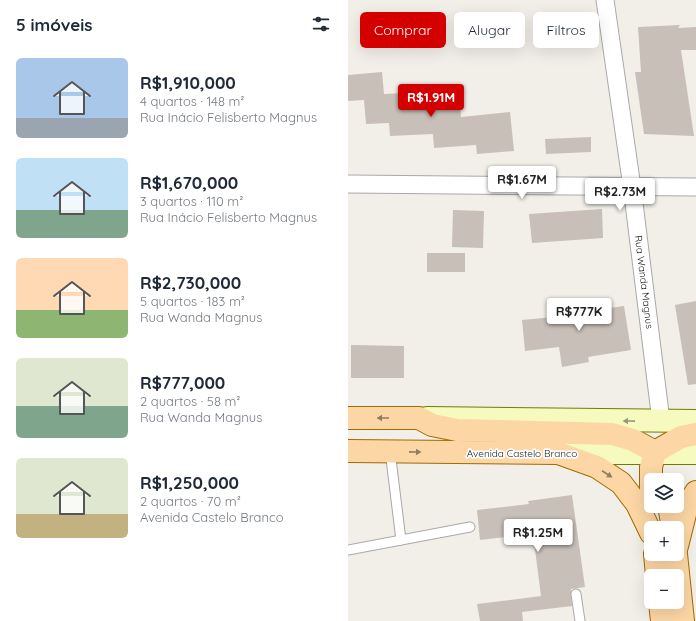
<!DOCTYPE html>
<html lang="pt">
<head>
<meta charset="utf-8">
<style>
	:root { --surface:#fff; --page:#f6f6f7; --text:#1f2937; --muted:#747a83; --accent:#d40000 }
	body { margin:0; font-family:Quicksand,sans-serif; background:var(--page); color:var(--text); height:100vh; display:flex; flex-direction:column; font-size:15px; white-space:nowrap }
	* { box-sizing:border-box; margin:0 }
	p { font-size:13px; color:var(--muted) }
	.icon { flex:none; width:22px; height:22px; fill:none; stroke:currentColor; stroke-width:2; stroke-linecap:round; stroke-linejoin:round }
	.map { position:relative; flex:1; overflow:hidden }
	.drawer { display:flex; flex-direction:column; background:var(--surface); width:348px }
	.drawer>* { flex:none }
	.guide { position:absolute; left:12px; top:12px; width:276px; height:36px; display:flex; gap:8px }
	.controls { position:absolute; left:296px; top:473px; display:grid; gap:8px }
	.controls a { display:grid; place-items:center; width:40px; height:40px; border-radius:6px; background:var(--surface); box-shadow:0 4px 16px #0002; font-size:20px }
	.price { position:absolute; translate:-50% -34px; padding:0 9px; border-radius:4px; background:#fff; color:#222; font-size:13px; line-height:26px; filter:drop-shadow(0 1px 2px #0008) }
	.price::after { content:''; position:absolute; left:50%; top:24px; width:12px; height:9px; margin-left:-6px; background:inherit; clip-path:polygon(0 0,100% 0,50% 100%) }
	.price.current { background:var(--accent); color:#fff }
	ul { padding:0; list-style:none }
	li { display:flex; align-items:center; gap:12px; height:100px; padding:0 16px }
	li span { display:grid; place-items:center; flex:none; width:112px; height:80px; border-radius:6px; color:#555 }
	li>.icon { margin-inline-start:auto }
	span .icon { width:48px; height:48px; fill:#fffc; stroke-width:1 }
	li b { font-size:17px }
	h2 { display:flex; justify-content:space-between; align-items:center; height:48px; padding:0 16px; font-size:17px }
	.chip { padding:0 14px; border-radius:6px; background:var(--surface); box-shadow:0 4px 16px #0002; font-size:14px; line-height:36px }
	.chip.current { background:var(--accent); color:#fff }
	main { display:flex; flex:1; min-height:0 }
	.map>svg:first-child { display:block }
</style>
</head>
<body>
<main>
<section class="drawer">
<h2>5 imóveis<svg class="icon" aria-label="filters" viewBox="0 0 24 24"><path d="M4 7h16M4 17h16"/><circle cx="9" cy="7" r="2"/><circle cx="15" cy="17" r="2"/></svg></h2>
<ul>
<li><span style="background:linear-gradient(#a9c7e8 75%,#9aa5b1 0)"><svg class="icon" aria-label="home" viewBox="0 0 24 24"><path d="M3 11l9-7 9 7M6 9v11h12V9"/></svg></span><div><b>R$1,910,000</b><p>4 quartos · 148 m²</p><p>Rua Inácio Felisberto Magnus</p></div></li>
<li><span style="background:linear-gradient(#bfe0f5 65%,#7fa58c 0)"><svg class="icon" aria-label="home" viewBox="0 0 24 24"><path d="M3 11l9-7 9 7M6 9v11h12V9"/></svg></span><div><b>R$1,670,000</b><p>3 quartos · 110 m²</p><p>Rua Inácio Felisberto Magnus</p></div></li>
<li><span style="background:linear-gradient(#ffd9b3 65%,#8fb573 0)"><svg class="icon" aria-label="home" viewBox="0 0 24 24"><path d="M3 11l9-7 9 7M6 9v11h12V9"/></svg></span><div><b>R$2,730,000</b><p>5 quartos · 183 m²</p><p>Rua Wanda Magnus</p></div></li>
<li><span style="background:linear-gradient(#dfe7d0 60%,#7fa58c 0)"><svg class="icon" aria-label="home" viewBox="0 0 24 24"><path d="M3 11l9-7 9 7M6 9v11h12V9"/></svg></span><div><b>R$777,000</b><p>2 quartos · 58 m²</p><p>Rua Wanda Magnus</p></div></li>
<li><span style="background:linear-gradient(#dfe7d0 70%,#c2b280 0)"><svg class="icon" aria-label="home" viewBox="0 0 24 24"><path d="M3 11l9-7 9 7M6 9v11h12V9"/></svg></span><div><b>R$1,250,000</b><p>2 quartos · 70 m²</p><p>Avenida Castelo Branco</p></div></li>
</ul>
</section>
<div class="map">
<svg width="348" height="621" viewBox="0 0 348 621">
	<rect width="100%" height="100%" fill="#f2efe9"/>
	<g fill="#c7bfb8">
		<polygon points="332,25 330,28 348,27 348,50 333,50 346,136 296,134 287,72 293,72 290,27"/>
		<polygon points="34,72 36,94 58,93 59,104 69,104 69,105 112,101 113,117 162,112 166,151 129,154 128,145 86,148 85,134 42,136 41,123 18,124 16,100 0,101 0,75"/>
		<polygon points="243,137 243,152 198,154 197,139"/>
		<polygon points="254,209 255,238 184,243 181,214"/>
		<polygon points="105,210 136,211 135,248 104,247"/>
		<rect x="79" y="253" width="38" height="19"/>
		<polygon points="239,300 241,311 276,306 283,350 240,357 241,362 214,367 211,347 177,351 174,320 206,317 205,306"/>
		<polygon points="348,301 348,384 340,385 327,305"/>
		<polygon points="3,345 56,346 56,378 3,378"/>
		<polygon points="224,495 237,587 223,589 224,606 174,612 175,621 132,621 129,604 193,596 185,534 132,540 129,510 181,504 180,501"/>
	</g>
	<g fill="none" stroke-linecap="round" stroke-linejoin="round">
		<defs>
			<g id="lane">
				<polyline points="42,451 53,540"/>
				<polyline points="0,550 122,527"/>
				<polyline points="228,594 232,621"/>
			</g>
			<g id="street">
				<polyline points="257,0 284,187 313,421"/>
				<polyline points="0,184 348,187"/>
			</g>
			<g id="secondary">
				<polyline points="79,418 348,421"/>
				<polyline points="211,453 348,453"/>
			</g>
			<g id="primary">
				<polyline points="0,418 71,418 84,425 109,430 264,434 285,440 307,452"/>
				<polyline points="0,451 210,453 249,467 273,483 289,504 303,533"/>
				<polyline points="307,452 333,437 348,434"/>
				<polyline points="303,496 303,467 307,452"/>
				<polyline points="321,506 325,528"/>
				<polyline points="329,546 339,506 348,492"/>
				<polyline points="307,554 309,576"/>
				<polyline points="328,554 335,621"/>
				<polyline points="312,602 314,621"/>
			</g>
		</defs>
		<use href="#lane" stroke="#a9a9a9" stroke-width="11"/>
		<use href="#street" stroke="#a9a9a9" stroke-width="19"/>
		<use href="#secondary" stroke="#707d05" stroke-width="24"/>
		<use href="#primary" stroke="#a06b00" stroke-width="24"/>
		<use href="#lane" stroke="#fff" stroke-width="9"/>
		<use href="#street" stroke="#fff" stroke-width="17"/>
		<use href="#secondary" stroke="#f7fabf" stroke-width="22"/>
		<use href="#primary" stroke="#fcd6a4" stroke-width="22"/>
	</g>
	<defs><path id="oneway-solid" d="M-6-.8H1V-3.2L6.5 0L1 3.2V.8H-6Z"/></defs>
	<g fill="#8f7c63">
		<use href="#oneway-solid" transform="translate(35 418) rotate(-180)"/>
		<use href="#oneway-solid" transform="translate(67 452) rotate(1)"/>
		<use href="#oneway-solid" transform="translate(259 474) rotate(33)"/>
	</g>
	<use fill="#979978" href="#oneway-solid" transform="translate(281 421) rotate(-179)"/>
	<g text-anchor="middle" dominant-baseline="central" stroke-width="3.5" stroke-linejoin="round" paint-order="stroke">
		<g font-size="10" fill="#222" stroke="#fff">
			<text transform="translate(296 282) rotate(83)">Rua Wanda Magnus</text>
			<text x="174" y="453">Avenida Castelo Branco</text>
		</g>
	</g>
</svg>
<div class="controls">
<a><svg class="icon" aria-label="layers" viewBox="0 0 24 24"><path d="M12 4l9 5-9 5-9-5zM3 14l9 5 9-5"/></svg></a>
<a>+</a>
<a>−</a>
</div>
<b class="price current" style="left:83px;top:118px">R$1.91M</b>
<b class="price" style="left:174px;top:200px">R$1.67M</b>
<b class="price" style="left:272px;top:212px">R$2.73M</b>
<b class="price" style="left:231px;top:332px">R$777K</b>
<b class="price" style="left:190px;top:553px">R$1.25M</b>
<div class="guide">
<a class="chip current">Comprar</a>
<a class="chip">Alugar</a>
<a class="chip">Filtros</a>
</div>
</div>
</main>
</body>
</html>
